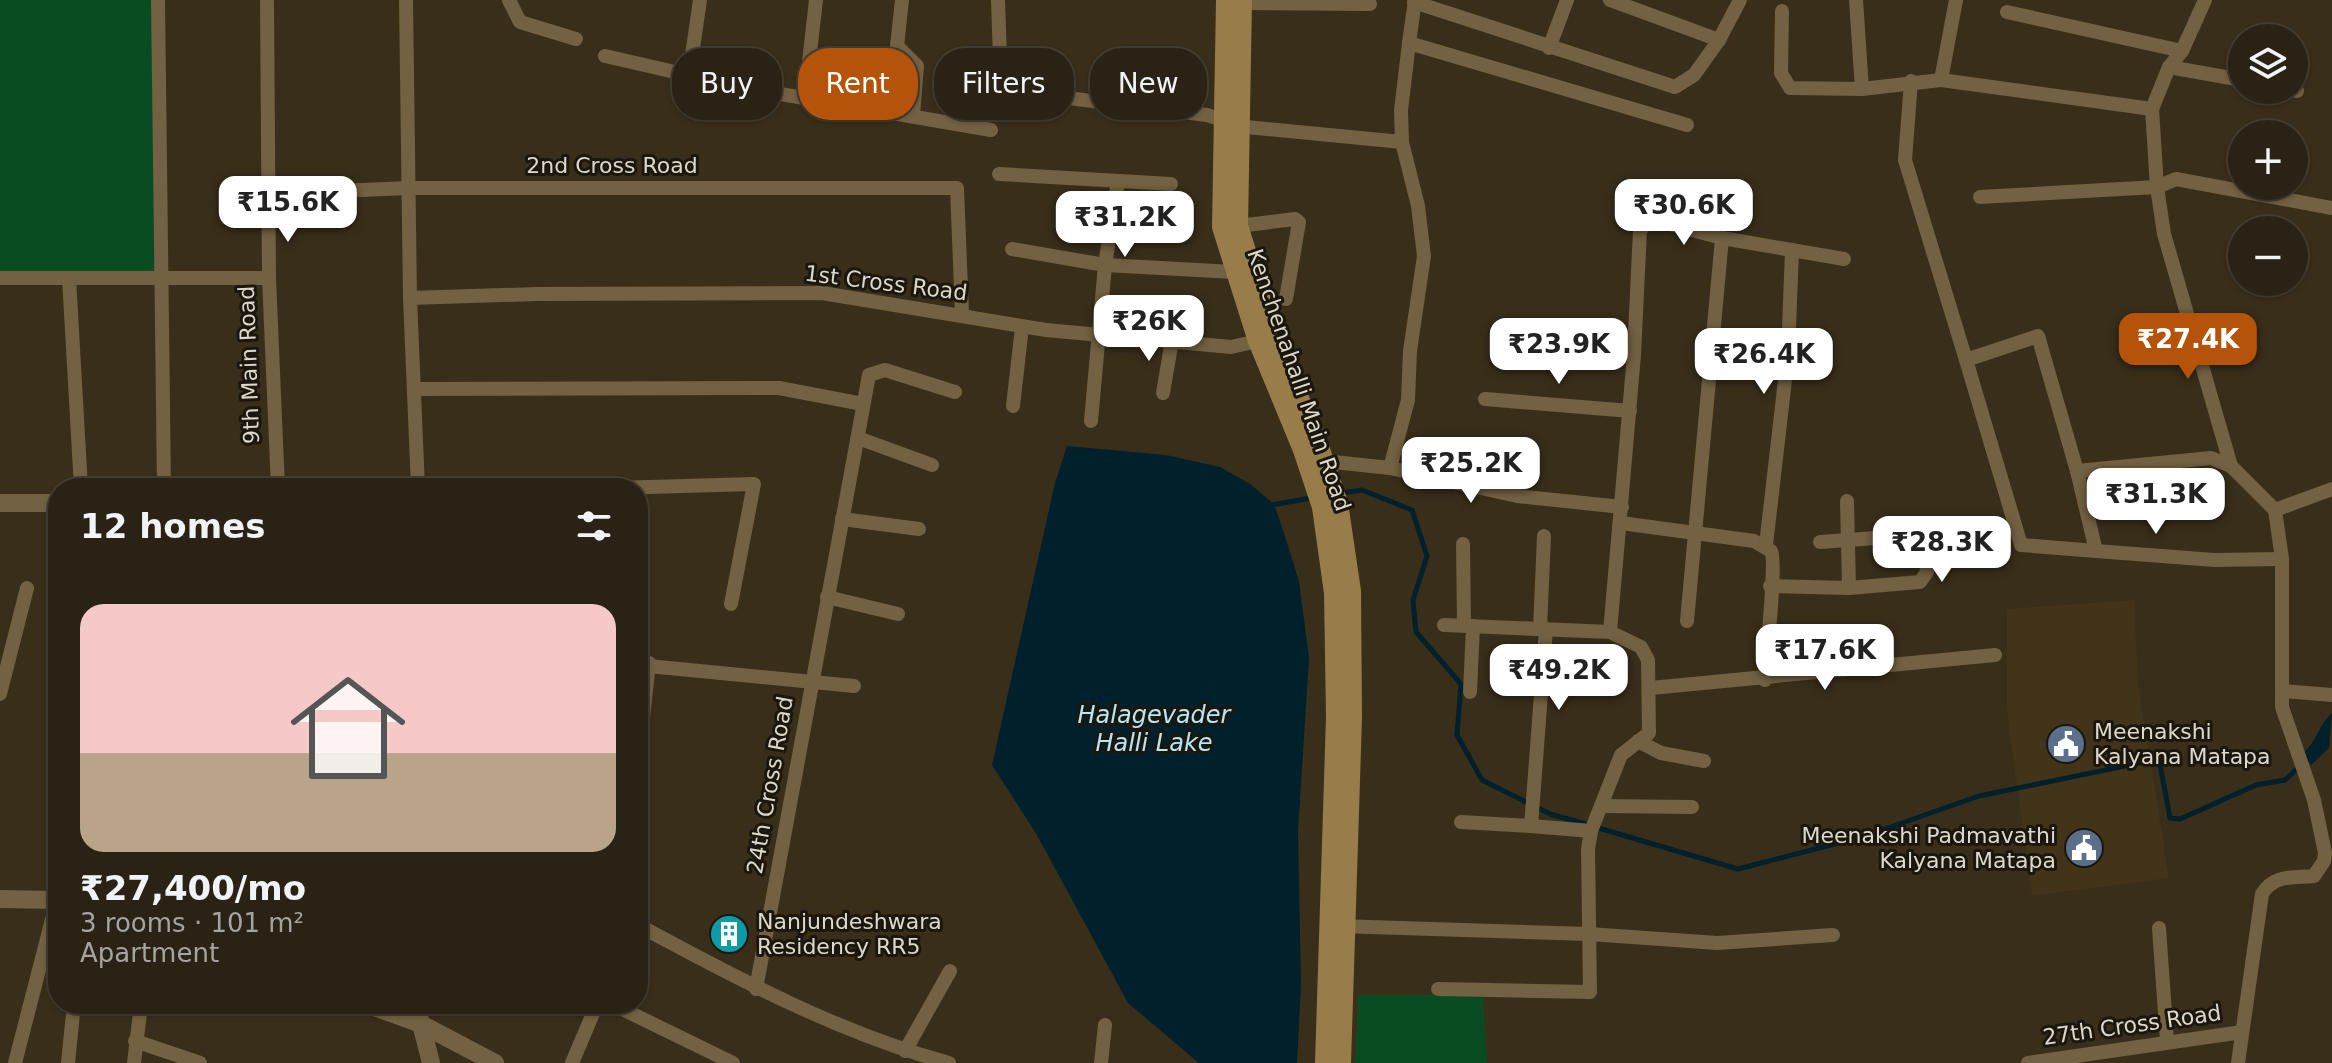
<!DOCTYPE html>
<html lang="en">
<head>
<meta charset="utf-8">
<style>
	:root { --surface:#2a2214; --page:#362f22; --text:#f1f3f6; --muted:#a5a4a0; --line:#463f34; --accent:#b45309 }
	body { margin:0; font-family:"DejaVu Sans",sans-serif; background:var(--page); color:var(--text); height:100vh; display:flex; flex-direction:column; font-size:30px; white-space:nowrap }
	* { box-sizing:border-box; margin:0 }
	p { font-size:26px; color:var(--muted) }
	.icon { flex:none; width:44px; height:44px; fill:none; stroke:currentColor; stroke-width:2; stroke-linecap:round; stroke-linejoin:round }
	.map { position:relative; flex:1; overflow:hidden }
	.drawer { position:absolute; left:48px; top:478px; width:600px; height:536px; display:flex; flex-direction:column; background:var(--surface); border-radius:32px; box-shadow:0 2px 6px #0004,0 0 0 2px var(--line) }
	.drawer>* { flex:none }
	.top-card { position:absolute; left:672px; top:48px; width:760px; height:72px; display:flex; gap:16px }
	.controls { position:absolute; left:2228px; top:24px; display:grid; gap:16px }
	.controls a { display:grid; place-items:center; width:80px; height:80px; border-radius:50%; background:var(--surface); box-shadow:0 2px 6px #0004,0 0 0 2px var(--line); font-size:40px }
	.price { position:absolute; translate:-50% -68px; padding:0 18px; border-radius:16px; background:#fff; color:#222; font-size:26px; line-height:52px; filter:drop-shadow(0 2px 4px #0008) }
	.price::after { content:''; position:absolute; left:50%; top:48px; width:24px; height:18px; margin-left:-12px; background:inherit; clip-path:polygon(0 0,100% 0,50% 100%) }
	.price.on { background:var(--accent); color:#fff }
	ul { padding:0; list-style:none }
	li { display:grid; align-content:center; gap:16px; height:424px; padding:0 32px }
	li span { display:grid; place-items:center; height:248px; border-radius:24px; color:#555 }
	li>.icon { margin-inline-start:auto }
	span .icon { width:144px; height:144px; fill:#fffc; stroke-width:1 }
	li b { font-size:34px }
	h2 { display:flex; justify-content:space-between; align-items:center; height:96px; padding:0 32px; font-size:34px }
	.tag { padding:0 28px; border-radius:32px; background:var(--surface); box-shadow:0 2px 6px #0004,0 0 0 2px var(--line); font-size:28px; line-height:72px }
	.tag.on { background:var(--accent); color:#fff }
	.map>svg:first-child { display:block }
</style>
</head>
<body>
<div class="map">
<svg width="2332" height="1063" viewBox="0 0 2332 1063">
	<rect width="100%" height="100%" fill="#382e1a"/>
	<polygon fill="#413419" points="2134,600 2138,684 2169,878 2032,896 2007,711 2007,609"/>
	<g fill="#094c22">
		<polygon points="0,0 158,0 159,273 0,273"/>
		<polygon points="1358,995 1483,995 1487,1063 1355,1063"/>
	</g>
	<g fill="#00212b">
		<polygon points="1067,446 1166,455 1220,467 1250,484 1274,504 1281,524 1299,581 1309,658 1298,831 1301,985 1297,1063 1199,1063 1128,1003 1037,835 992,765 1055,483"/>
		<path d="M 2332,713 L 2329,748 L 2311,765 L 2303,753 C 2317,742 2318,725 2332,713 Z"/>
	</g>
	<g fill="none" stroke-linecap="round" stroke-linejoin="round">
		<g stroke="#00212b" stroke-width="5">
			<polyline points="1342,493 1362,490 1412,510 1427,556 1413,600 1416,632 1461,684 1457,735 1482,780 1550,814 1586,824"/>
			<polyline points="1271,505 1312,498"/>
			<polyline points="1595,827 1738,869 1862,837 1979,796 2159,759 2170,818 2180,819 2256,785 2285,780 2299,767"/>
		</g>
		<g stroke="#726142" stroke-width="14">
			<polyline points="158,0 164,488"/>
			<polyline points="267,0 269,278 278,488"/>
			<polyline points="406,0 410,298 418,488"/>
			<polyline points="509,0 520,22 576,39"/>
			<polyline points="902,0 897,46 917,66 913,115"/>
			<polyline points="998,0 1001,90 1207,115 1246,127 1402,142"/>
			<polyline points="1415,0 1409,43 1687,125"/>
			<polyline points="1610,0 1719,40 1740,0"/>
			<polyline points="1856,0 1862,89"/>
			<path d="M 2205,0 L 2182,51 L 2169,67 L 2152,109 L 2157,187 L 2164,234 L 2231,466 L 2275,510 L 2282,559 L 2282,707 L 2314,800 L 2325,853 L 2324,861 L 2314,876 C 2293,878 2274,874 2262,894 L 2238,1063"/>
			<polyline points="1414,2 1675,87 1694,75 1719,40"/>
			<polyline points="1242,3 1370,4"/>
			<polyline points="1782,11 1781,73 1790,88 1862,89 1941,80 2152,109"/>
			<polyline points="2007,12 2182,51"/>
			<polyline points="1549,48 1567,0"/>
			<polyline points="605,56 745,88 991,130"/>
			<polyline points="2169,67 2242,80"/>
			<polyline points="689,76 700,0"/>
			<polyline points="1941,80 1956,0"/>
			<polyline points="1911,81 1905,160 1966,360 2038,336 2077,471 2211,458 2231,466"/>
			<polyline points="2294,90 2297,91"/>
			<polyline points="805,97 816,0"/>
			<polyline points="999,174 1171,184"/>
			<polyline points="268,194 409,188 957,188 962,314"/>
			<polyline points="1980,197 2157,187 2176,179 2332,208"/>
			<polyline points="1238,226 1295,219 1299,222 1286,299"/>
			<polyline points="1012,249 1105,265 1234,272"/>
			<polyline points="0,278 269,278"/>
			<polyline points="69,278 81,488"/>
			<polyline points="410,298 537,294 822,293 1046,330 1231,347 1258,341"/>
			<polyline points="1966,360 2021,545 2096,551 2077,471"/>
			<polyline points="414,389 779,388 863,404"/>
			<polyline points="1163,393 1172,340"/>
			<polyline points="1485,399 1630,411"/>
			<polyline points="1013,406 1022,327"/>
			<polyline points="1091,421 1105,265 1118,181"/>
			<polyline points="858,438 932,465"/>
			<polyline points="1324,461 1390,468 1517,496 1622,507"/>
			<polyline points="1390,468 1408,400 1410,351 1424,256 1418,206 1402,142 1401,110 1409,43"/>
			<polyline points="614,488 754,484 731,604"/>
			<polyline points="1847,501 1849,588"/>
			<polyline points="2275,510 2332,489"/>
			<polyline points="842,519 919,529"/>
			<path d="M 1621,523 L 1754,541 L 1771,551 C 1777,562 1766,659 1765,680"/>
			<polyline points="1463,544 1464,625"/>
			<polyline points="1766,545 1788,354 1792,250"/>
			<polyline points="2096,551 2214,560 2282,559"/>
			<polyline points="1770,586 1849,588 1920,582 1927,572 1923,538 1917,535 1820,542"/>
			<polyline points="827,597 898,614"/>
			<polyline points="1687,621 1722,238"/>
			<polyline points="1444,625 1610,632"/>
			<polyline points="1540,629 1544,536"/>
			<polyline points="1546,629 1531,826 1591,831"/>
			<polyline points="638,665 854,686"/>
			<polyline points="1651,688 1995,655"/>
			<polyline points="2283,691 2332,695"/>
			<polyline points="1470,692 1473,626"/>
			<polyline points="0,694 27,588"/>
			<polyline points="1638,741 1661,753 1704,761"/>
			<polyline points="638,763 649,663"/>
			<polyline points="1601,806 1692,807"/>
			<polyline points="1461,822 1531,826"/>
			<path d="M 638,925 C 738,979 839,1033 949,1063"/>
			<polyline points="1338,926 1589,934 1717,943 1833,935"/>
			<polyline points="2159,928 2167,1041"/>
			<polyline points="756,989 869,375 885,370 955,392"/>
			<polyline points="1438,989 1590,992 1588,849 1591,831 1621,755 1649,733 1648,660 1641,647 1610,632 1634,355 1640,230 1646,224 1659,221 1722,238 1844,259"/>
			<polyline points="612,1004 733,1063"/>
			<polyline points="135,1041 200,1063"/>
			<polyline points="905,1051 950,971"/>
			<polyline points="15,1063 57,900"/>
			<polyline points="68,1063 74,1004"/>
			<polyline points="134,1063 141,1004"/>
			<polyline points="572,1063 597,1004"/>
			<polyline points="1101,1063 1105,1025"/>
			<polyline points="2028,1063 2242,1032"/>
		</g>
		<g stroke="#726142" stroke-width="18">
			<polyline points="0,503 58,503"/>
			<polyline points="0,899 58,900"/>
			<polyline points="366,1004 421,1024 495,1063"/>
			<polyline points="416,1004 431,1063"/>
		</g>
		<g stroke="#987d4a" stroke-width="20">
			<polyline points="1226,0 1222,227 1258,341 1303,450 1322,507 1334,593 1336,717 1325,1063"/>
			<polyline points="1242,0 1238,226 1273,335 1318,444 1338,503 1351,591 1352,717 1341,1063"/>
		</g>
	</g>
	<defs>
		<symbol id="civic-disc" viewBox="-11 -11 22 22"><circle r="9.5" fill="#5c6f8a" stroke="#1b170e"/><path d="M-.6-6.5H3V-4.5H.6V-3L4-1V1h2V6H-6V1h2V-1L-.6-3ZM-1.2 2.5V6h2.4V2.5Z" fill="#fff"/></symbol>
		<symbol id="building-disc" viewBox="-11 -11 22 22"><circle r="9.5" fill="#0f9aa8" stroke="#1b170e"/><path d="M-4-6H4V6H1V3H-1V6H-4ZM-2.5-4.3h1.7v1.8h-1.7ZM.8-4.3h1.7v1.8H.8ZM-2.5-1h1.7V.8h-1.7ZM.8-1h1.7V.8H.8Z" fill="#fff"/></symbol>
	</defs>
	<g fill-rule="evenodd">
		<use href="#civic-disc" x="2044" y="722" width="44" height="44"/>
		<use href="#civic-disc" x="2062" y="826" width="44" height="44"/>
		<use href="#building-disc" x="707" y="912" width="44" height="44"/>
	</g>
	<g text-anchor="middle" dominant-baseline="central" stroke-width="6" stroke-linejoin="round" paint-order="stroke">
		<g font-size="22" fill="#ded8cb" stroke="#1b170e">
			<text x="612" y="165">2nd Cross Road</text>
			<text transform="translate(886 283) rotate(7)">1st Cross Road</text>
			<text transform="translate(249 365) rotate(-92)">9th Main Road</text>
			<text transform="translate(1299 380) rotate(71)">Kenchenahalli Main Road</text>
			<text transform="translate(770 785) rotate(-80)">24th Cross Road</text>
			<text transform="translate(2132 1025) rotate(-8)">27th Cross Road</text>
		</g>
		<g font-size="22" fill="#ded8cb" stroke="#1b170e" text-anchor="start">
			<text x="2094" y="731">Meenakshi<tspan x="2094" dy="25">Kalyana Matapa</tspan></text>
			<text x="2056" y="835" text-anchor="end">Meenakshi Padmavathi<tspan x="2056" dy="25">Kalyana Matapa</tspan></text>
			<text x="757" y="921">Nanjundeshwara<tspan x="757" dy="25">Residency RR5</tspan></text>
		</g>
		<g font-size="24" font-style="italic" fill="#b4e7f8" stroke="#1b170e">
			<text x="1154" y="715">Halagevader<tspan x="1154" dy="28">Halli Lake</tspan></text>
		</g>
	</g>
</svg>
<div class="controls">
<a><svg class="icon" aria-label="layers" viewBox="0 0 24 24"><path d="M12 4l9 5-9 5-9-5zM3 14l9 5 9-5"/></svg></a>
<a>+</a>
<a>−</a>
</div>
<b class="price" style="left:288px;top:244px">₹15.6K</b>
<b class="price" style="left:1684px;top:247px">₹30.6K</b>
<b class="price" style="left:1125px;top:259px">₹31.2K</b>
<b class="price" style="left:1149px;top:363px">₹26K</b>
<b class="price on" style="left:2188px;top:381px">₹27.4K</b>
<b class="price" style="left:1559px;top:386px">₹23.9K</b>
<b class="price" style="left:1764px;top:396px">₹26.4K</b>
<b class="price" style="left:1471px;top:505px">₹25.2K</b>
<b class="price" style="left:2156px;top:536px">₹31.3K</b>
<b class="price" style="left:1942px;top:584px">₹28.3K</b>
<b class="price" style="left:1825px;top:692px">₹17.6K</b>
<b class="price" style="left:1559px;top:712px">₹49.2K</b>
<div class="top-card">
<a class="tag">Buy</a>
<a class="tag on">Rent</a>
<a class="tag">Filters</a>
<a class="tag">New</a>
</div>
<section class="drawer">
<h2>12 homes<svg class="icon" aria-label="filters" viewBox="0 0 24 24"><path d="M4 7h16M4 17h16"/><circle cx="9" cy="7" r="2"/><circle cx="15" cy="17" r="2"/></svg></h2>
<ul>
<li><span style="background:linear-gradient(#f6c9c9 60%,#b9a48a 0)"><svg class="icon" aria-label="home" viewBox="0 0 24 24"><path d="M3 11l9-7 9 7M6 9v11h12V9"/></svg></span><div><b>₹27,400/mo</b><p>3 rooms · 101 m²</p><p>Apartment</p></div></li>
</ul>
</section>
</div>
</body>
</html>
